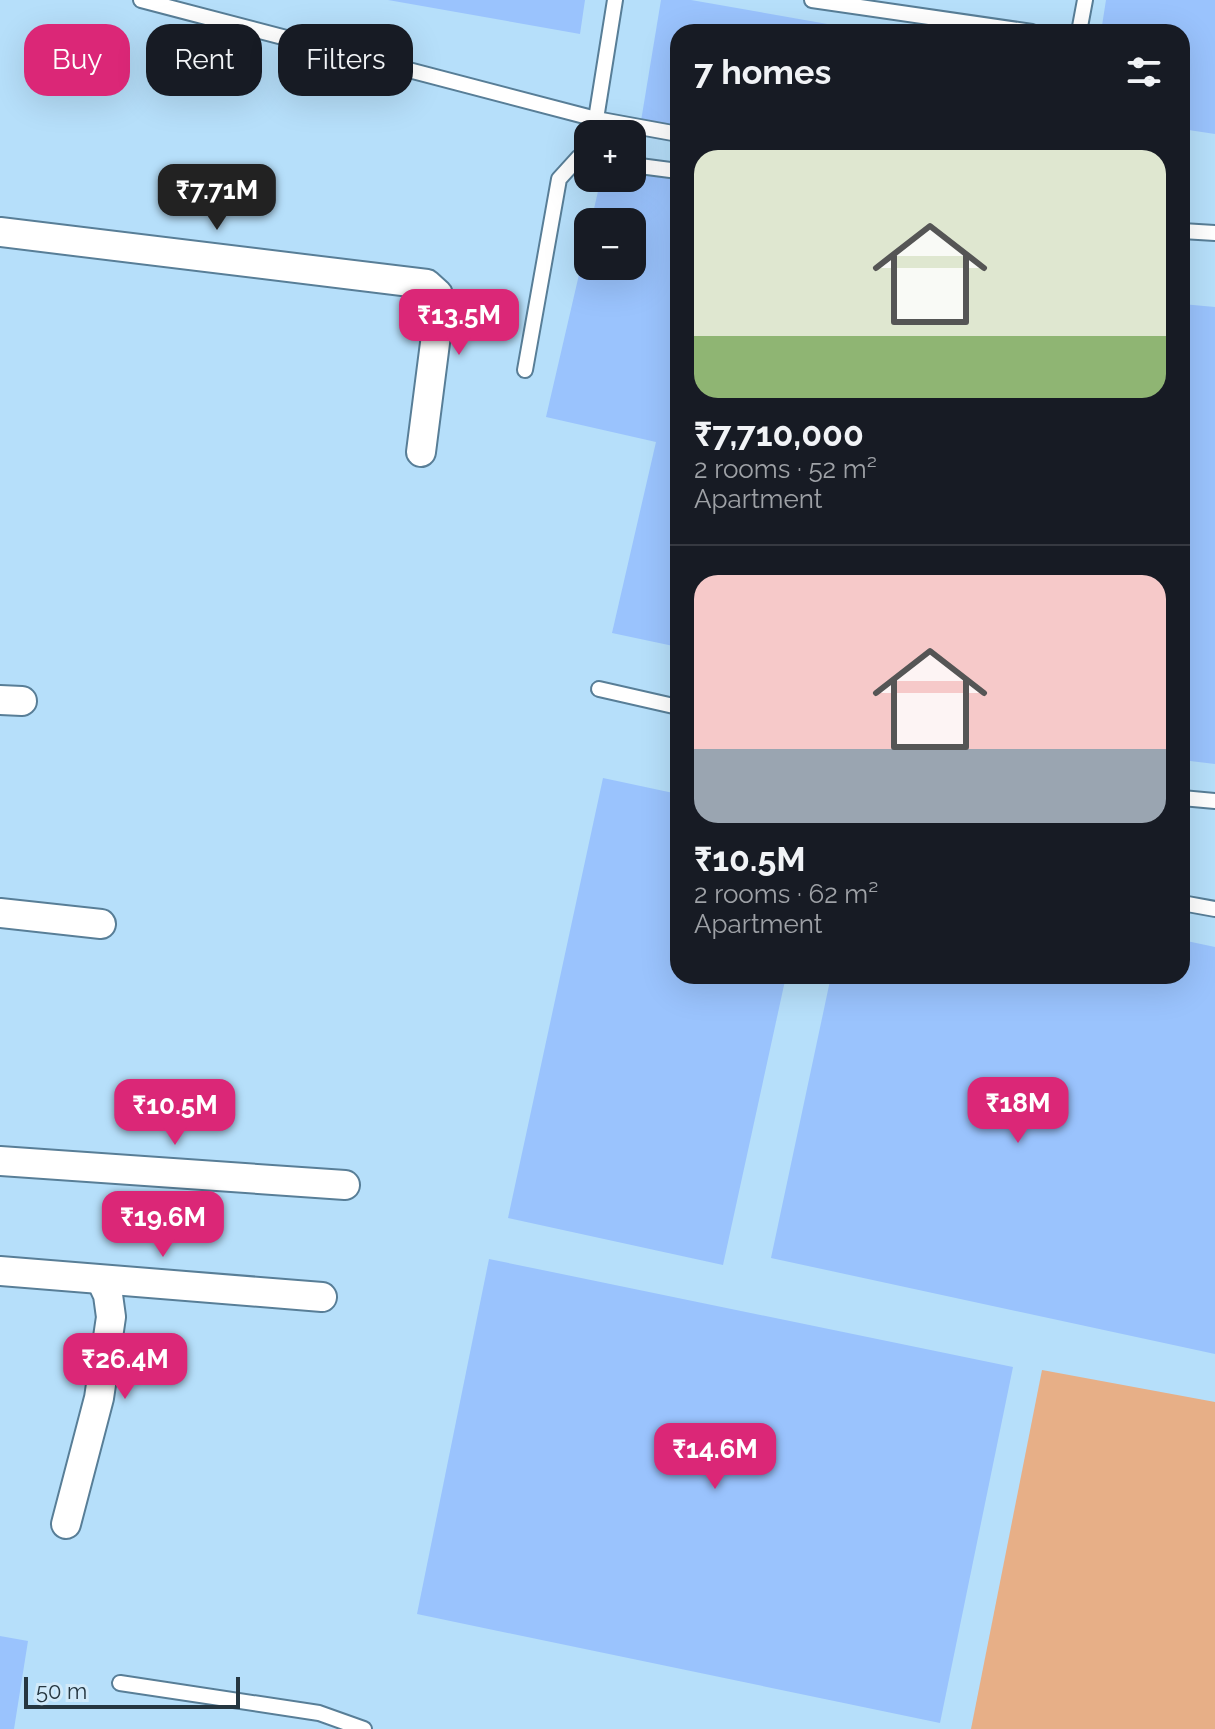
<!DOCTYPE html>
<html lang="en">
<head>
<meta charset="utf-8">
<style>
	:root { --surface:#171b24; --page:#20242c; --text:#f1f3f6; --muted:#9ea1a6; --line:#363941; --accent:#db2777 }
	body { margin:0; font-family:Raleway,sans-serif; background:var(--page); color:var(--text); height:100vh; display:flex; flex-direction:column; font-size:30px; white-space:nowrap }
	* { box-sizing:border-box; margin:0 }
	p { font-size:26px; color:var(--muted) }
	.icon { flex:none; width:44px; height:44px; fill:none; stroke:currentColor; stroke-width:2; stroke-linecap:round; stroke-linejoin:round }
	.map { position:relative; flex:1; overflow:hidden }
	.drawer { position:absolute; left:670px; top:24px; width:520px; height:960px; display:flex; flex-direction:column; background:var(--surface); border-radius:24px; box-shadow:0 8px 32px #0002 }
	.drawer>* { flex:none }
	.banner { position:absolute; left:24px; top:24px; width:526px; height:72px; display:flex; gap:16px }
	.buttons { position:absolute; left:574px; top:120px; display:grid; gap:16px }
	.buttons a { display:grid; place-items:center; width:72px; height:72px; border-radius:16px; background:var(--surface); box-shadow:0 8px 32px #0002; font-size:40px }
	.scale { position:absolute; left:24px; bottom:20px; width:216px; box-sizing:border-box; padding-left:8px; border:4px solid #253640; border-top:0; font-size:22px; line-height:28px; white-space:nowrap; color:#253640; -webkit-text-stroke:6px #d1eafa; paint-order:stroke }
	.price { position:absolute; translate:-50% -68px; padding:0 18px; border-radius:16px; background:var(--accent); color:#fff; font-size:26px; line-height:52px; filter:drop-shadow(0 2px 4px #0008) }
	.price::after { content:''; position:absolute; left:50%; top:48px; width:24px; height:18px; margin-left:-12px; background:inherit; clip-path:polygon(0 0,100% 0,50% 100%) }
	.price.selected { background:#222; color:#fff }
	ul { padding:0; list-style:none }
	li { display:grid; align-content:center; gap:16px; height:424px; padding:0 24px }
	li+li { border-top:2px solid var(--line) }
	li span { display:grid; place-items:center; height:248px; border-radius:24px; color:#555 }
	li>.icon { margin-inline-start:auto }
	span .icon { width:144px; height:144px; fill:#fffc; stroke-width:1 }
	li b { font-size:34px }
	h2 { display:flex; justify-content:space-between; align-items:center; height:96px; padding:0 24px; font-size:34px }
	.tag { padding:0 28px; border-radius:24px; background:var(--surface); box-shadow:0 8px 32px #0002; font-size:28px; line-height:72px }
	.tag.selected { background:var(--accent); color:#fff }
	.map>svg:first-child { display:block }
</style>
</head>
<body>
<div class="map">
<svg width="1215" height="1729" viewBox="0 0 1215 1729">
	<rect width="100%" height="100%" fill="#b6dffa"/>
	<polygon fill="#e7af87" points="1042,1370 1215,1402 1215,1729 971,1729"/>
	<g fill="#9ac3fd">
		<polygon points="388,0 585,0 580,34"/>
		<polygon points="661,0 691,0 873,32 678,32 678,127 641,121"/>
		<polygon points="1106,0 1215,0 1215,134 1182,129 1182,32 1101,32"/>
		<polygon points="632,167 678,178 678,647 612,633 656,442 546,417 587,240 588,266 632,266 632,222 591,222 601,178 632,178"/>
		<polygon points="1182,304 1215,307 1215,764 1182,760"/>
		<polygon points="603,778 678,794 678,976 786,976 723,1265 508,1218"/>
		<polygon points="1182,940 1215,947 1215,1354 771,1258 831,976 1182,976"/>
		<polygon points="489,1259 1013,1367 940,1723 417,1614"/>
		<polygon points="0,1636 28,1641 14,1729 0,1729"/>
	</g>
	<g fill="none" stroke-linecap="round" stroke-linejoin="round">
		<defs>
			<g id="lane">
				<polyline points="141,0 596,119 678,134"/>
				<polyline points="812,0 1032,32"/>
				<polyline points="1079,32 1085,0"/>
				<polyline points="596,119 615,0"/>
				<polyline points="632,165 678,171"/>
				<polyline points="1182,231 1215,233"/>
				<polyline points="525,370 559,179 579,157 588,158"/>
				<polyline points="599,689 678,707"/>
				<polyline points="1182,798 1215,801"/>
				<polyline points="1182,903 1215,909"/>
				<polyline points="120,1683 319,1713 364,1729"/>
			</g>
			<g id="street">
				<polyline points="0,232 427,284 438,294 440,304 421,452"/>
				<polyline points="0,700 22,701"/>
				<polyline points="0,913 101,924"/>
				<polyline points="0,1161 345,1185"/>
				<polyline points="0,1271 322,1297"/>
				<polyline points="66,1524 99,1398 111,1317 108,1295 101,1280"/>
			</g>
		</defs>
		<use href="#lane" stroke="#587e97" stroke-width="18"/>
		<use href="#street" stroke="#587e97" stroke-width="32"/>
		<use href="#lane" stroke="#fff" stroke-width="14"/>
		<use href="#street" stroke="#fff" stroke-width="28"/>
	</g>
</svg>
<div class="buttons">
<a>+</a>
<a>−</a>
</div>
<div class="scale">50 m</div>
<b class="price selected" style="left:217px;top:232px">₹7.71M</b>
<b class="price" style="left:459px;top:357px">₹13.5M</b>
<b class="price" style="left:1018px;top:1145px">₹18M</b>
<b class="price" style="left:175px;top:1147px">₹10.5M</b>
<b class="price" style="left:163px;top:1259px">₹19.6M</b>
<b class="price" style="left:125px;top:1401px">₹26.4M</b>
<b class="price" style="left:715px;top:1491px">₹14.6M</b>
<div class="banner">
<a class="tag selected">Buy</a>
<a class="tag">Rent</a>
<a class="tag">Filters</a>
</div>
<section class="drawer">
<h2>7 homes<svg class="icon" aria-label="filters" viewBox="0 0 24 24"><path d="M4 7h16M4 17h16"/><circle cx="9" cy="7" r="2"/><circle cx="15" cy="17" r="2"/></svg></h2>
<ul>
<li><span style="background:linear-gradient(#dfe7d0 75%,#8fb573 0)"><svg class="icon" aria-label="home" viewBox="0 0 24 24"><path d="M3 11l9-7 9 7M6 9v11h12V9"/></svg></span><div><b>₹7,710,000</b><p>2 rooms · 52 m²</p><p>Apartment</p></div></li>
<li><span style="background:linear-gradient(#f6c9c9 70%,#9aa5b1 0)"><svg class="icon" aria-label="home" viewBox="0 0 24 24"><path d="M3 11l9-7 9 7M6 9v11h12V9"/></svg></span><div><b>₹10.5M</b><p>2 rooms · 62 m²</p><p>Apartment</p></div></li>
</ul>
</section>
</div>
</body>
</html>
